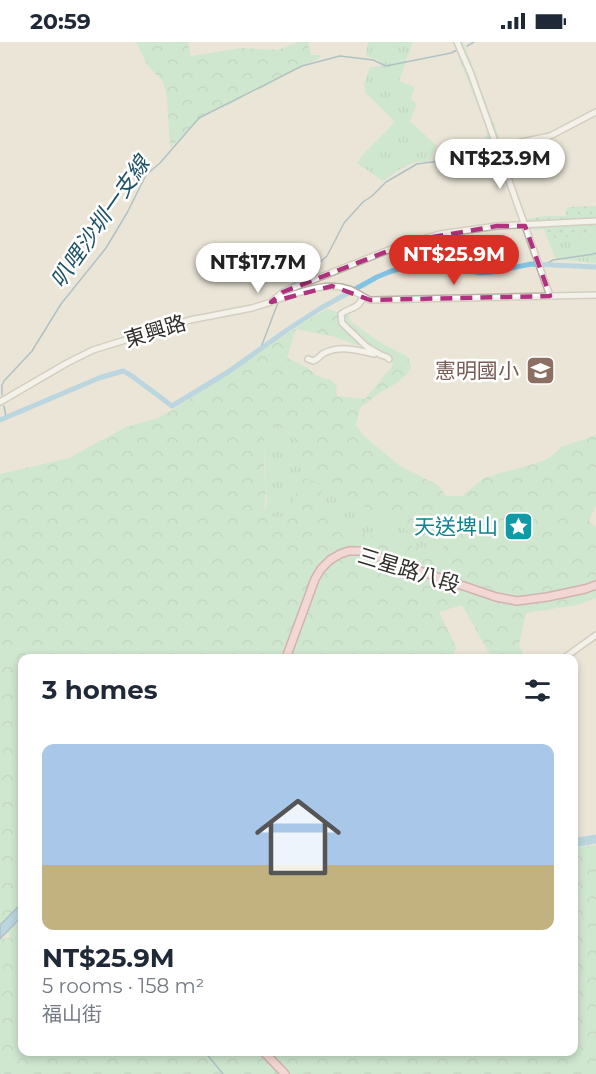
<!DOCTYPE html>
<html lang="en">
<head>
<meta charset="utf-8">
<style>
	:root { --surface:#fff; --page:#f6f6f7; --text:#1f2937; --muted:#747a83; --line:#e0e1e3; --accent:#d93025 }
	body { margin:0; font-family:Montserrat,"Noto Sans TC",sans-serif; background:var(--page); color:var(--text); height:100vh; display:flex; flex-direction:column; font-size:22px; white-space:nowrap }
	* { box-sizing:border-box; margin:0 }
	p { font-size:20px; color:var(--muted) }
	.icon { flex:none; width:33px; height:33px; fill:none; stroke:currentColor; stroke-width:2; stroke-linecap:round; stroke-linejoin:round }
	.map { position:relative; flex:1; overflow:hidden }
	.side { position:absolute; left:18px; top:612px; width:560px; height:402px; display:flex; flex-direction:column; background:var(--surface); border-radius:12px; box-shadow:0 3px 9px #0003 }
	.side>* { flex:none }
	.price { position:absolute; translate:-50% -51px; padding:0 14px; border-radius:21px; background:#fff; color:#222; font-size:20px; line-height:39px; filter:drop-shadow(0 2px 3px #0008) }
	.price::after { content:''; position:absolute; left:50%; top:36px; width:18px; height:14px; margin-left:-9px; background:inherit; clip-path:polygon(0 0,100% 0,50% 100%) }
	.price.current { background:var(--accent); color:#fff }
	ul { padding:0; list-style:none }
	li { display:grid; align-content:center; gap:12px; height:318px; padding:0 24px }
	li+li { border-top:2px solid var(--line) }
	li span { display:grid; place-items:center; height:186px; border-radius:12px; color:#555 }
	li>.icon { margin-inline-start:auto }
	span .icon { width:108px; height:108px; fill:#fffc; stroke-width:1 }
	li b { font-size:26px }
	h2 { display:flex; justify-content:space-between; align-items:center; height:72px; padding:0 24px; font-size:26px }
	.status { display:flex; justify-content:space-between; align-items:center; height:42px; padding:0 30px; background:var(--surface); direction:ltr }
	.status svg { height:16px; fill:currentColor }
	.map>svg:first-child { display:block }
</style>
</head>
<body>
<div class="status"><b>20:59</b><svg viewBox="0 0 49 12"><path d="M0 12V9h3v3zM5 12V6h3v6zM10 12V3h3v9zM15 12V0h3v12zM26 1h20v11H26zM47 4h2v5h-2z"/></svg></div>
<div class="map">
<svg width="596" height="1032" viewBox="0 0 596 1032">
	<defs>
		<pattern id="grass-tufts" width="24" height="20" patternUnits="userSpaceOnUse" patternTransform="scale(1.5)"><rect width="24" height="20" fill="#ade6c3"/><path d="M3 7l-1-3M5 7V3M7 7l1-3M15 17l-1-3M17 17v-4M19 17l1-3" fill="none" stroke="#95c6a8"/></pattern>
		<pattern id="forest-crowns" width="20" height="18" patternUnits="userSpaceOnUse" patternTransform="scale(1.5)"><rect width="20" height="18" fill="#ade6c3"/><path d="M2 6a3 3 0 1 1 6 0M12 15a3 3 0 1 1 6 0" fill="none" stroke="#95c6a8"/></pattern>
		<pattern id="park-dots" width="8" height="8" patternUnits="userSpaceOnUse" patternTransform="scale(1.5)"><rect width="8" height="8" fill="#ade6c3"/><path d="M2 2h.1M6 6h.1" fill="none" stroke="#95c6a8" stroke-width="1.8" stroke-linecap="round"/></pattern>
	</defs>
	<rect width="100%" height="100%" fill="#ebe5d8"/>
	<g fill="url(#grass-tufts)">
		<path d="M 368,0 L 413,0 L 399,39 L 415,45 L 411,57 L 417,62 L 410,79 L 437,104 L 428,121 C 412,115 396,131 383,139 L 357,121 L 363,112 L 395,80 L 366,51 L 364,42 L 370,25 L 383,24 L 380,19 L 366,14 Z"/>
		<path d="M 453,0 L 463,0 L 465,4 L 501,101 L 503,107 L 502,108 L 508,128 L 501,131 L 492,107 L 470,109 C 476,107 483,104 485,98 C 491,86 481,73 477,62 C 469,42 461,21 453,0 Z"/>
		<polygon points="596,194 596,221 556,217 547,196"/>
		<path d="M 263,382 L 278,384 L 287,389 L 295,398 L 300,414 L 346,455 L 416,493 L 428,494 L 440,493 L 449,500 L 446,501 L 434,512 C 405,499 373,497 344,484 C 336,481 328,474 320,469 L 322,451 L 298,436 C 295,459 294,485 263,472 L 267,460 L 264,405 L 260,391 L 260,385 Z"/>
	</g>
	<g fill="url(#forest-crowns)" fill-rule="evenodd">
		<polygon points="136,0 188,0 191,14 241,6 278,8 298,0 308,0 311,13 321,13 320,16 272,38 273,41 252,50 231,62 211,69 200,77 170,106 167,53 162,38 148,24"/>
		<path d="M 327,267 C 335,269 341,272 349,273 L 349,277 L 353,281 L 381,301 L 405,313 L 409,317 L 411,326 L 405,334 L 397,341 L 381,350 L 360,366 L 356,383 L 364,394 L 400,424 L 438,443 L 446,454 L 462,454 L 484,436 L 540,420 L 552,414 L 561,405 L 596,393 L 596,463 L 589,479 L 596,485 L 596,556 L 577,563 L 526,571 L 519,603 L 525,616 L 492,616 L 462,563 L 439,570 L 456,605 L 453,616 L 22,616 L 22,1010 L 573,1010 L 573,806 L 596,803 L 596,1032 L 0,1032 L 0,897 L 10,896 L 9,891 L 0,890 L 0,432 L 69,416 L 126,385 L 158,376 L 171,369 L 305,280 ZM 296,287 L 336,295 L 356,303 L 384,310 L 392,316 L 393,323 L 365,357 L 337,354 L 336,343 L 331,338 L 317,334 L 308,326 L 287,316 ZM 263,382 L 278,384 L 287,389 L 295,398 L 300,414 L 309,427 L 346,455 L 416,493 L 428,494 L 440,493 L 448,500 L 434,512 C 405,499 373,497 344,484 C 336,481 328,474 320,469 L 322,451 L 320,443 L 308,437 L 298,435 C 295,458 294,485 263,472 C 268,450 265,441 264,419 C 264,414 264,409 264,404 C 264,397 260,392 260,385 Z"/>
	</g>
	<polygon fill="url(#park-dots)" points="596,164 596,194 547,196 544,187 531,188 527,177 544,174 565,174 567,165"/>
	<polygon fill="#81c3e4" stroke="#6996ac" stroke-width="1.5" points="22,861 22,874 0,897 0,883"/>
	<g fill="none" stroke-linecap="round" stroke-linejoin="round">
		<g stroke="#6996ac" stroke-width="1.5">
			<polyline points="467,4 474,0"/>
			<polyline points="546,222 553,218 594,212 596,211"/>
			<polyline points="282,248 299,238 327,214 344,181 363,160 372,154 386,140 417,122 432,120 449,120 465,110 496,104"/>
			<polyline points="260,308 279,258"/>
			<polyline points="2,353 2,343 4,339 32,309 61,262 106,206 127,171 146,133 160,121 199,76 302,24 340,14 373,18 386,24 451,11 457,8"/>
			<polyline points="4,364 6,375"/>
			<polyline points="585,604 596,597"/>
			<polyline points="205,1010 223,1032"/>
		</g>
		<polyline stroke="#81c3e4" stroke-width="5" points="0,378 99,336 123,329 132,334 172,364 228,330 287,288 321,266 377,235 389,230 405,225 425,222 444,223 480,231 492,230 531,222 596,225"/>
		<polyline stroke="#81c3e4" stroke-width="9" points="573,801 596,797"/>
		<defs>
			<g id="minor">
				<polyline points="457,0 471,32 550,254"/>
				<polyline points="498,105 550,94 596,70"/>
				<path d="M 363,255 C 358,268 350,265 341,272 L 342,281 L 367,305 L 381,313 L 387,315 L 389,317"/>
				<path d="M 276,258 C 299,251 325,239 349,247 C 357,250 363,255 370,258 L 596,253"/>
				<path d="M 308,317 L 313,319 C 319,317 319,314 324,311 C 340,303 358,308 374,312"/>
				<polyline points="0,360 67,321 93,308 190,278 252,266 271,260 283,250 401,203 440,192 497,184 596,179"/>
				<polyline points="564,616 596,593"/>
			</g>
			<g id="major">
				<polyline points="286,616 315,537 321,527 330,518 340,512 349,509 361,509 496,555 517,559 547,555 585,547 596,543"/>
				<polyline points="264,1010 285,1032"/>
			</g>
		</defs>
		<use href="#minor" stroke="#b8b2a5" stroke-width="8"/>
		<use href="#major" stroke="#b3777f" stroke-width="10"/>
		<use href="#minor" stroke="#fff" stroke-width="5"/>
		<use href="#major" stroke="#fbc5ce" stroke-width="7"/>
	</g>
	<path d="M0 0H596V1032H0ZM 497,184 L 525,184 L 550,254 L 370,258 L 332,244 L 271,260 L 283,250 L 416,198 Z" fill="#ebe5d8" fill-opacity=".55" fill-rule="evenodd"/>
	<path fill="none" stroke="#b1327e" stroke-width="4.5" stroke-dasharray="12 8" stroke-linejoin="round" d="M 497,184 L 525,184 L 550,254 L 370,258 L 332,244 L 271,260 L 283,250 L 416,198 Z"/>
	<defs>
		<symbol id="school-square" viewBox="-11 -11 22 22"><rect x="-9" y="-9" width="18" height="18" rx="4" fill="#8d6e63" stroke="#fff"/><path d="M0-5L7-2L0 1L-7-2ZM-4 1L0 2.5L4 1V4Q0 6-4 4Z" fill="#fff"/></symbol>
		<symbol id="sight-square" viewBox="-11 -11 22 22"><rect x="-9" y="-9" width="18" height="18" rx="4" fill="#0f9aa8" stroke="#fff"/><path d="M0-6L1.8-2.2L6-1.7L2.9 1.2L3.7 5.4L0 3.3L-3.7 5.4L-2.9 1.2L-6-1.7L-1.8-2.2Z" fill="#fff"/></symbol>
	</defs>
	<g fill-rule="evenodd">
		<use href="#school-square" x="524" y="312" width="33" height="33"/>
		<use href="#sight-square" x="502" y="468" width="33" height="33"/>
	</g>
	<g text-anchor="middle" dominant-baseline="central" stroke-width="5" stroke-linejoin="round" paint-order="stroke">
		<g font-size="21" fill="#302e29" stroke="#fff">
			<text transform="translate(155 289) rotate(-17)">東興路</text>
			<text transform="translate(409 528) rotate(17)">三星路八段</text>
		</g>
		<g font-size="21" fill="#785e54" stroke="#fff" text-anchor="end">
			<text x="519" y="328">憲明國小</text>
		</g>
		<g font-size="21" fill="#0d838f" stroke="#fff" text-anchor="end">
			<text x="498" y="484">天送埤山</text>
		</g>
		<g font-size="22" font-style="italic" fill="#1e5269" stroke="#fff">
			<text transform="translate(100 180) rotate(-55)">叭哩沙圳一支線</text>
		</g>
	</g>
</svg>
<b class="price" style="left:500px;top:148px">NT$23.9M</b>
<b class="price current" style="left:454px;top:244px">NT$25.9M</b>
<b class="price" style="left:258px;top:252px">NT$17.7M</b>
<section class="side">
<h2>3 homes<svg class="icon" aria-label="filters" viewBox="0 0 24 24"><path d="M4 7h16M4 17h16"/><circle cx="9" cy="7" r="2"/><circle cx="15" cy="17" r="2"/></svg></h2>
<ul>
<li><span style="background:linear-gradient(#a9c7e8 65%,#c2b280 0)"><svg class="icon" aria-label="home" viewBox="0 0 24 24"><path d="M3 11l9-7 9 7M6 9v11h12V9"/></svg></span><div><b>NT$25.9M</b><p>5 rooms · 158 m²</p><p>福山街</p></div></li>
</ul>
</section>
</div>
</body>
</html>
